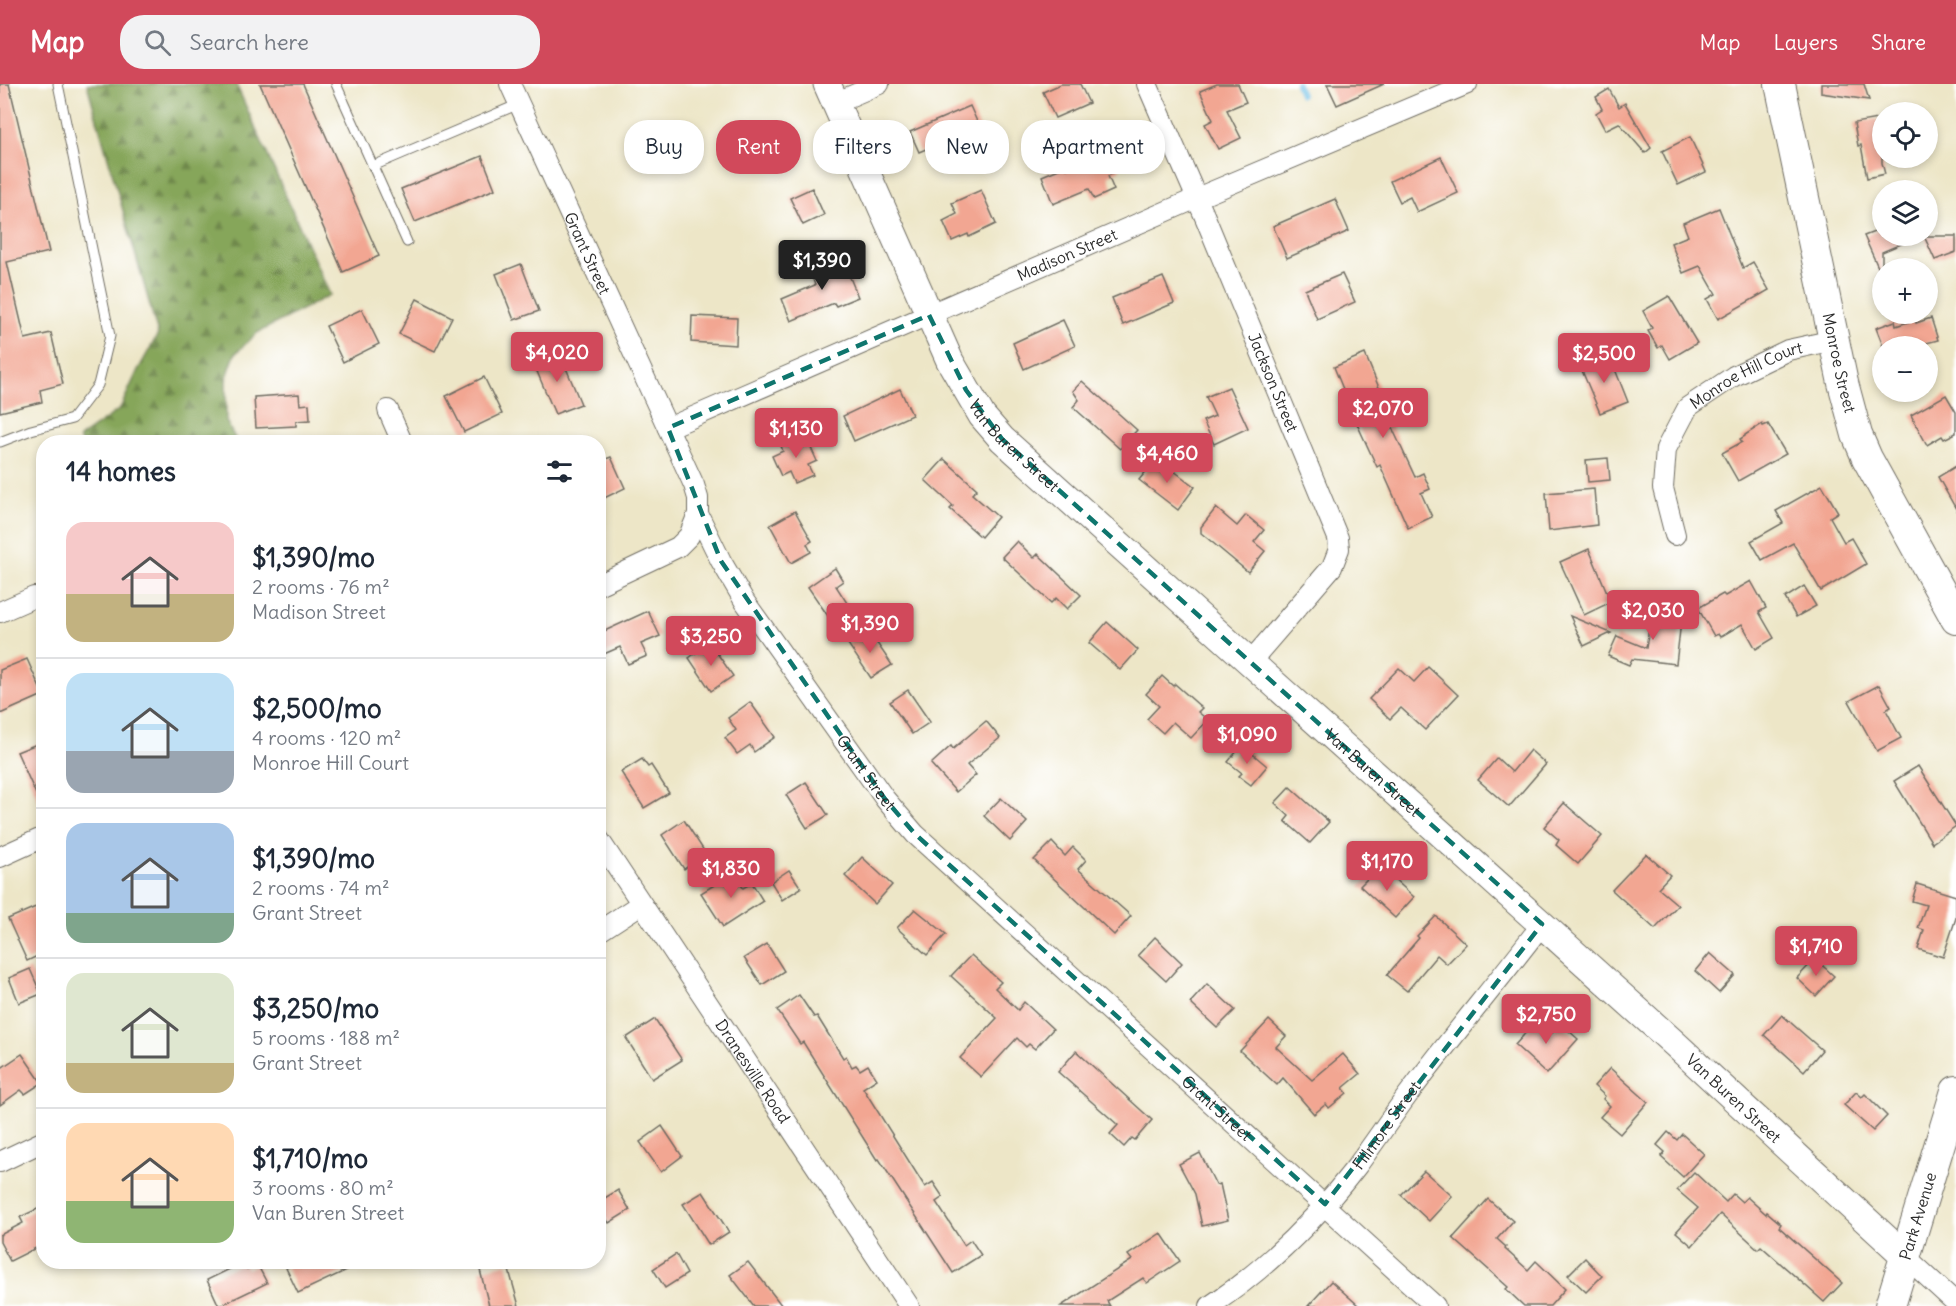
<!DOCTYPE html>
<html lang="en">
<head>
<meta charset="utf-8">
<style>
	:root { --surface:#fff; --page:#f2f2f3; --text:#1f2937; --muted:#747a83; --line:#e0e1e3; --accent:#d1495b }
	body { margin:0; font-family:Delius,sans-serif; background:var(--page); color:var(--text); height:100vh; display:flex; flex-direction:column; font-size:22px; white-space:nowrap }
	* { box-sizing:border-box; margin:0 }
	p { font-size:20px; color:var(--muted) }
	.icon { flex:none; width:33px; height:33px; fill:none; stroke:currentColor; stroke-width:2; stroke-linecap:round; stroke-linejoin:round }
	.map { position:relative; flex:1; overflow:hidden }
	.panel { position:absolute; left:36px; top:351px; width:570px; height:834px; display:flex; flex-direction:column; background:var(--surface); border-radius:24px; box-shadow:0 3px 9px #0003 }
	.panel>* { flex:none }
	.hud { position:absolute; left:624px; top:36px; width:570px; height:54px; display:flex; gap:12px }
	.fabs { position:absolute; left:1872px; top:18px; display:grid; gap:12px }
	.fabs a { display:grid; place-items:center; width:66px; height:66px; border-radius:50%; background:var(--surface); box-shadow:0 3px 9px #0003; font-size:30px }
	.price { position:absolute; translate:-50% -51px; padding:0 14px; border-radius:6px; background:var(--accent); color:#fff; font-size:20px; line-height:39px; filter:drop-shadow(0 2px 3px #0008) }
	.price::after { content:''; position:absolute; left:50%; top:36px; width:18px; height:14px; margin-left:-9px; background:inherit; clip-path:polygon(0 0,100% 0,50% 100%) }
	.price.active { background:#222; color:#fff }
	ul { padding:0; list-style:none }
	li { display:flex; align-items:center; gap:18px; height:150px; padding:0 30px }
	li+li { border-top:2px solid var(--line) }
	li span { display:grid; place-items:center; flex:none; width:168px; height:120px; border-radius:18px; color:#555 }
	li>.icon { margin-inline-start:auto }
	span .icon { width:72px; height:72px; fill:#fffc; stroke-width:1 }
	li b { font-size:26px }
	h2 { display:flex; justify-content:space-between; align-items:center; height:72px; padding:0 30px; font-size:26px }
	.chip { padding:0 21px; border-radius:24px; background:var(--surface); box-shadow:0 3px 9px #0003; font-size:21px; line-height:54px }
	.chip.active { background:var(--accent); color:#fff }
	header { display:flex; align-items:center; gap:36px; box-sizing:border-box; height:84px; padding:0 30px; background:var(--accent); color:#fff }
	header strong { font-size:28px }
	nav { display:flex; gap:33px; margin-inline-start:auto; font-size:21px }
	.search { width:420px; height:54px; background:var(--page); display:flex; align-items:center; gap:15px; box-sizing:border-box; padding:0 21px; border-radius:24px; color:var(--muted); font-size:22px }
	.map>svg:first-child { display:block }
</style>
</head>
<body>
<header>
<strong>Map</strong>
<div class="search"><svg class="icon" aria-label="search" viewBox="0 0 24 24"><circle cx="10" cy="10" r="6"/><path d="M15 15l6 6"/></svg>Search here</div>
<nav><a>Map</a><a>Layers</a><a>Share</a></nav>
</header>
<div class="map">
<svg width="1956" height="1222" viewBox="0 0 1956 1222">
	<defs>
		<pattern id="forest-firs" width="22" height="20" patternUnits="userSpaceOnUse" patternTransform="scale(1.5)"><rect width="22" height="20" fill="#86a65a"/><path d="M5 1l3.5 6h-7zM16 11l3.5 6h-7z" fill="#6e874b"/></pattern>
	</defs>
	<rect width="100%" height="100%" fill="#fff"/>
	<filter id="ink" filterUnits="userSpaceOnUse"><feTurbulence type="fractalNoise" baseFrequency=".0167" numOctaves="2"/><feDisplacementMap in="SourceGraphic" scale="12" xChannelSelector="R" yChannelSelector="G"/><feConvolveMatrix kernelMatrix="1 2 1 2 8 2 1 2 1" color-interpolation-filters="sRGB"/></filter>
	<filter id="wash" filterUnits="userSpaceOnUse"><feTurbulence type="fractalNoise" baseFrequency=".008" numOctaves="4" result="noise"/><feDisplacementMap in="SourceGraphic" scale="24" xChannelSelector="R" yChannelSelector="G"/><feGaussianBlur stdDeviation="1.35" result="paint"/><feColorMatrix in="noise" values="0 0 0 0 0 0 0 0 0 0 0 0 0 0 0 0 0 1.4 0 .05"/><feComposite in="paint" operator="in"/></filter>
	<g filter="url(#wash)">
		<rect width="100%" height="100%" fill="#ede6c7"/>
		<polygon fill="url(#forest-firs)" stroke="#586842" stroke-width="1.5" points="87,0 236,0 330,211 257,249 235,270 226,296 226,337 237,358 81,358 79,354 120,325 137,288 158,250"/>
		<g fill="none" stroke-linecap="round" stroke-linejoin="round">
			<polyline stroke="#68bde4" stroke-width="6" points="1297,0 1301,11"/>
		</g>
		<g id="blocks">
			<g fill="#f2a692">
				<polygon points="0,0 9,0 49,168 7,178 25,255 51,249 63,300 40,306 42,318 0,328"/>
				<polygon points="260,0 303,0 379,172 343,188"/>
				<polygon points="1061,0 1080,0 1089,19 1055,34 1043,8"/>
				<polygon points="1217,0 1238,0 1246,18 1227,26 1241,54 1218,65 1205,40 1213,36 1200,7"/>
				<polygon points="1327,0 1384,0 1337,21"/>
				<polygon points="1821,0 1864,0 1869,16 1821,9"/>
				<polygon points="1609,5 1619,23 1625,19 1651,64 1645,69 1619,39 1605,46 1596,29 1602,25 1596,13"/>
				<polygon points="970,22 984,53 938,73 933,62 919,68 910,48"/>
				<polygon points="1877,35 1878,38 1882,37 1882,79 1885,90 1867,94 1861,61 1858,62 1854,39"/>
				<polygon points="1690,53 1706,88 1678,101 1662,67"/>
				<polygon points="1111,65 1120,86 1108,92 1114,106 1094,115 1089,105 1053,120 1042,92 1066,82 1067,85"/>
				<polygon points="482,72 495,105 415,138 401,105"/>
				<polygon points="1441,73 1458,109 1417,128 1410,113 1400,118 1390,97"/>
				<polygon points="812,104 824,131 803,141 790,114"/>
				<polygon points="981,106 996,140 969,153 968,150 952,157 943,137 957,130 952,119"/>
				<polygon points="1335,115 1349,147 1287,174 1273,142"/>
				<polygon points="1719,124 1743,184 1753,178 1769,206 1718,235 1707,215 1716,210 1700,182 1683,189 1671,159 1688,152 1683,139"/>
				<polygon points="1882,145 1882,152 1920,152 1882,168 1882,192 1864,152"/>
				<polygon points="1924,152 1956,152 1956,168 1935,176"/>
				<polygon points="842,174 858,213 836,222 834,219 791,237 782,215 815,201 810,187"/>
				<polygon points="521,180 539,227 514,236 496,190"/>
				<polygon points="1342,190 1355,218 1317,235 1305,206"/>
				<polygon points="1163,193 1174,219 1123,241 1112,214"/>
				<polygon points="1669,212 1697,259 1670,275 1662,261 1658,264 1648,247 1652,244 1643,227"/>
				<polygon points="417,215 452,233 435,267 399,250"/>
				<polygon points="362,225 379,260 343,278 326,242"/>
				<polygon points="692,232 737,234 736,261 691,258"/>
				<polygon points="1931,234 1938,256 1915,262 1883,262 1876,244 1895,237 1896,242 1914,236 1916,239"/>
				<polygon points="1063,236 1075,262 1024,285 1013,259"/>
				<polygon points="559,267 581,320 555,330 533,278"/>
				<polygon points="1365,270 1382,311 1378,313 1415,393 1423,389 1430,405 1421,409 1432,433 1408,444 1380,381 1377,383 1358,342 1334,283"/>
				<polygon points="1609,270 1628,318 1600,329 1580,282"/>
				<polygon points="484,293 502,330 464,348 446,312"/>
				<polygon points="1082,297 1137,346 1120,365 1073,323 1079,316 1073,307"/>
				<polygon points="1229,303 1248,344 1214,360 1203,337 1215,332 1206,313"/>
				<polygon points="900,305 912,331 854,357 843,332"/>
				<polygon points="299,310 300,321 309,320 310,336 296,337 296,342 256,344 254,313"/>
				<polygon points="1946,311 1956,328 1956,349 1944,355 1942,352 1927,361 1911,331"/>
				<polygon points="1762,340 1763,342 1768,340 1786,370 1738,397 1722,369 1742,358 1740,355 1745,352 1745,351"/>
				<polygon points="805,351 817,377 808,381 813,391 794,399 789,388 781,392 772,372 783,367 781,362"/>
				<polygon points="611,373 625,404 598,417 598,378"/>
				<polygon points="1157,374 1195,403 1178,426 1139,396"/>
				<polygon points="1608,374 1610,396 1588,398 1586,376"/>
				<polygon points="944,375 977,405 972,410 998,433 981,453 950,425 953,422 925,396"/>
				<polygon points="1956,382 1956,425 1938,393"/>
				<polygon points="1822,401 1838,428 1830,433 1844,458 1851,454 1866,480 1821,507 1793,459 1762,476 1751,457 1783,439 1776,427"/>
				<polygon points="1594,405 1597,441 1549,447 1546,409"/>
				<polygon points="1216,424 1237,442 1246,431 1264,446 1254,458 1265,467 1248,488 1201,449 1201,443"/>
				<polygon points="795,427 812,457 807,460 811,468 791,479 770,441"/>
				<polygon points="1017,457 1034,474 1038,470 1081,511 1067,525 1056,514 1051,519 1002,473"/>
				<polygon points="1589,465 1611,518 1584,531 1560,478"/>
				<polygon points="835,484 843,497 836,502 849,522 830,535 808,503"/>
				<polygon points="1751,497 1766,524 1759,528 1774,554 1756,565 1742,540 1720,553 1718,550 1714,552 1698,524 1723,510 1725,512"/>
				<polygon points="1804,502 1816,522 1796,533 1785,514"/>
				<polygon points="1652,525 1682,529 1676,580 1632,575 1629,581 1608,572 1617,552 1646,564"/>
				<polygon points="648,527 660,552 641,560 647,572 628,580 620,563 604,570 598,559 598,550"/>
				<polygon points="1570,532 1611,549 1584,562"/>
				<polygon points="1107,538 1138,566 1120,586 1089,559"/>
				<polygon points="868,546 892,581 871,594 848,560"/>
				<polygon points="710,559 733,592 711,607 689,574"/>
				<polygon points="27,575 43,611 0,630 0,586"/>
				<polygon points="1428,583 1458,611 1425,646 1401,624 1390,635 1369,615 1399,584 1414,598"/>
				<polygon points="1162,592 1173,602 1175,600 1202,624 1198,628 1208,636 1191,654 1173,638 1163,649 1147,635 1159,622 1146,610"/>
				<polygon points="1879,601 1891,623 1886,626 1901,654 1877,667 1849,617"/>
				<polygon points="908,606 930,638 912,650 890,618"/>
				<polygon points="750,618 775,653 754,668 750,661 737,670 725,654 736,646 728,634"/>
				<polygon points="986,637 1000,654 967,681 976,691 956,708 931,680 951,662 953,665"/>
				<polygon points="44,657 44,728 17,668"/>
				<polygon points="1242,661 1267,682 1251,701 1239,692 1242,689 1228,678"/>
				<polygon points="1530,666 1546,680 1509,723 1478,696 1497,674 1512,688"/>
				<polygon points="642,675 648,683 651,681 669,709 644,724 621,688"/>
				<polygon points="1918,682 1956,742 1932,759 1894,697"/>
				<polygon points="806,698 828,731 807,744 786,711"/>
				<polygon points="1290,703 1329,738 1310,759 1285,737 1289,732 1275,719"/>
				<polygon points="1001,714 1027,738 1010,757 984,732"/>
				<polygon points="1564,719 1602,752 1578,780 1556,761 1559,756 1544,743"/>
				<polygon points="684,736 706,770 684,785 662,751"/>
				<polygon points="1052,758 1065,772 1073,763 1086,776 1078,785 1131,832 1114,851 1034,776"/>
				<polygon points="1646,770 1670,791 1658,804 1678,821 1655,845 1612,806"/>
				<polygon points="862,773 892,801 875,820 845,792"/>
				<polygon points="1380,782 1414,813 1395,834 1360,802"/>
				<polygon points="789,786 801,804 782,816 771,798"/>
				<polygon points="734,789 743,804 752,799 763,817 723,843 701,809"/>
				<polygon points="1917,800 1956,812 1956,834 1943,873 1918,865 1924,846 1918,844 1926,821 1912,817"/>
				<polygon points="38,822 44,835 44,869 27,877 8,835"/>
				<polygon points="915,825 946,850 927,871 897,844"/>
				<polygon points="1436,832 1466,860 1447,880 1437,871 1407,907 1387,891 1419,854 1417,852"/>
				<polygon points="1155,853 1182,879 1166,897 1138,871"/>
				<polygon points="767,860 784,887 762,901 744,874"/>
				<polygon points="1710,869 1735,891 1719,909 1695,887"/>
				<polygon points="971,871 1001,898 995,904 1018,926 1024,918 1053,945 1035,965 1029,960 1026,963 1017,954 981,993 960,974 997,934 951,892"/>
				<polygon points="1815,875 1834,892 1816,912 1797,894"/>
				<polygon points="30,885 41,910 19,919 9,894"/>
				<polygon points="1207,900 1235,926 1217,944 1190,919"/>
				<polygon points="799,911 814,933 817,932 843,974 846,972 852,983 856,981 860,986 868,981 877,995 863,1004 925,1103 933,1098 943,1113 936,1118 964,1161 971,1156 981,1171 953,1189 879,1075 877,1076 803,958 800,960 777,926"/>
				<polygon points="1782,931 1822,966 1804,987 1764,951"/>
				<polygon points="655,935 682,976 652,995 626,954"/>
				<polygon points="1269,936 1286,952 1276,963 1312,996 1343,970 1360,990 1343,1004 1347,1009 1329,1024 1326,1020 1314,1030 1283,994 1277,1001 1240,967"/>
				<polygon points="1537,936 1552,949 1560,939 1578,955 1547,990 1515,961"/>
				<polygon points="1076,967 1152,1036 1135,1056 1132,1054 1124,1063 1110,1050 1118,1041 1058,988"/>
				<polygon points="22,970 42,999 25,1010 21,1006 0,1021 0,985"/>
				<polygon points="1610,984 1648,1018 1620,1050 1600,1033 1610,1022 1603,1015 1605,1012 1594,1002"/>
				<polygon points="1856,1008 1862,1013 1865,1010 1887,1032 1873,1047 1844,1021"/>
				<polygon points="662,1042 682,1072 661,1088 640,1058"/>
				<polygon points="1668,1048 1677,1056 1682,1050 1704,1070 1683,1093 1661,1073 1665,1068 1657,1061"/>
				<polygon points="1200,1069 1216,1101 1220,1100 1228,1136 1202,1142 1195,1110 1179,1080"/>
				<polygon points="1424,1087 1452,1112 1429,1137 1401,1111"/>
				<polygon points="1694,1088 1726,1118 1733,1110 1742,1118 1747,1113 1766,1130 1767,1128 1781,1140 1779,1143 1842,1199 1824,1218 1761,1162 1758,1165 1720,1130 1692,1162 1676,1148 1698,1124 1677,1106"/>
				<polygon points="618,1106 630,1126 609,1139 598,1123 598,1118"/>
				<polygon points="703,1108 729,1148 709,1161 683,1120"/>
				<polygon points="1488,1115 1513,1137 1497,1155 1506,1163 1505,1165 1528,1186 1536,1177 1565,1205 1550,1222 1524,1222 1506,1205 1508,1203 1453,1154"/>
				<polygon points="44,1122 44,1160 10,1177 0,1158 0,1151 23,1139 20,1133"/>
				<polygon points="1161,1149 1180,1177 1147,1199 1143,1194 1107,1217 1110,1222 1061,1222 1132,1176 1128,1171"/>
				<polygon points="676,1170 687,1190 665,1204 653,1185"/>
				<polygon points="1585,1174 1602,1192 1586,1208 1568,1191"/>
				<polygon points="244,1178 247,1185 257,1180 267,1199 219,1222 207,1196"/>
				<polygon points="298,1178 364,1178 298,1209 286,1184"/>
				<polygon points="748,1178 782,1222 754,1222 730,1191"/>
				<polygon points="507,1179 519,1222 489,1222 480,1186"/>
				<polygon points="1331,1197 1359,1222 1308,1222"/>
			</g>
		</g>
	</g>
	<g filter="url(#ink)">
		<use href="#blocks" fill-opacity="0" stroke="#6f6c62" stroke-width="1.5"/>
		<g fill="none" stroke-linecap="round" stroke-linejoin="round">
			<defs>
				<g id="lane">
					<polyline points="336,0 407,158"/>
					<polyline points="373,82 519,20"/>
					<polyline points="0,358 31,346 72,335 98,301 110,252 58,0"/>
				</g>
				<g id="street">
					<path id="s1" d="M 510,0 L 694,401 L 698,414 L 698,430 L 721,477 L 745,518 L 885,715 L 915,750 L 1435,1222"/>
					<path id="s2" d="M 1147,0 L 1205,133 L 1338,454 L 1339,465 L 1332,483 L 1250,578"/>
					<polyline points="835,19 879,0"/>
					<polyline points="388,326 402,358"/>
					<path id="s3" d="M 668,344 L 1197,114 L 1467,0"/>
					<path id="s4" d="M 1675,451 L 1663,404 L 1666,365 L 1688,323 L 1734,292 L 1788,266 L 1834,256"/>
					<polyline points="598,501 678,463 689,452 698,430"/>
					<polyline points="0,528 34,513"/>
					<path id="s5" d="M 598,754 L 909,1222"/>
					<polyline points="0,773 44,753"/>
					<polyline points="598,848 641,820"/>
					<polyline points="0,1078 44,1057"/>
					<polyline points="1906,1173 1956,1219"/>
					<path id="s6" d="M 1210,1222 C 1266,1185 1316,1135 1357,1082 C 1374,1059 1390,1035 1407,1012 C 1451,953 1498,898 1542,840"/>
				</g>
				<g id="secondary">
					<path id="s7" d="M 827,0 L 950,277 L 982,332 L 1002,355 L 1675,960 L 1906,1173"/>
				</g>
				<g id="primary">
					<path id="s8" d="M 1780,0 L 1843,299 L 1857,351 L 1867,374 L 1956,535"/>
					<path id="s9" d="M 1890,1222 L 1956,1007"/>
				</g>
			</defs>
			<use href="#lane" stroke="#6f6c62" stroke-width="11"/>
			<use href="#street" stroke="#6f6c62" stroke-width="22"/>
			<use href="#secondary" stroke="#6f6c62" stroke-width="29"/>
			<use href="#primary" stroke="#6f6c62" stroke-width="32"/>
			<use href="#lane" stroke="#fff" stroke-width="9"/>
			<use href="#street" stroke="#fff" stroke-width="20"/>
			<use href="#secondary" stroke="#fff" stroke-width="27"/>
			<use href="#primary" stroke="#fff" stroke-width="30"/>
		</g>
	</g>
	<path fill="none" stroke="#0f766e" stroke-width="4.5" stroke-dasharray="12 8" stroke-linejoin="round" d="M 929,231 L 966,306 L 1002,355 L 1542,840 L 1325,1120 L 915,750 L 885,715 L 721,477 L 668,344 Z"/>
	<g text-anchor="middle" dominant-baseline="central" stroke-width="4.5" stroke-linejoin="round" paint-order="stroke">
		<g font-size="16" fill="#2b2b2b" stroke="#fff">
			<text stroke="none"><textPath href="#s1" startOffset="186">Grant Street</textPath></text>
			<text stroke="none"><textPath href="#s3" startOffset="435">Madison Street</textPath></text>
			<text stroke="none"><textPath href="#s8" startOffset="285">Monroe Street</textPath></text>
			<text stroke="none"><textPath href="#s4" startOffset="202">Monroe Hill Court</textPath></text>
			<text stroke="none"><textPath href="#s2" startOffset="324">Jackson Street</textPath></text>
			<text stroke="none"><textPath href="#s7" startOffset="410">Van Buren Street</textPath></text>
			<text stroke="none"><textPath href="#s1" startOffset="780">Grant Street</textPath></text>
			<text stroke="none"><textPath href="#s7" startOffset="896">Van Buren Street</textPath></text>
			<text stroke="none"><textPath href="#s5" startOffset="280">Dranesville Road</textPath></text>
			<text stroke="none"><textPath href="#s7" startOffset="1382">Van Buren Street</textPath></text>
			<text stroke="none"><textPath href="#s1" startOffset="1266">Grant Street</textPath></text>
			<text stroke="none"><textPath href="#s6" startOffset="254">Fillmore Street</textPath></text>
			<text stroke="none"><textPath href="#s9" startOffset="94">Park Avenue</textPath></text>
		</g>
	</g>
</svg>
<div class="fabs">
<a><svg class="icon" aria-label="locate" viewBox="0 0 24 24"><circle cx="12" cy="12" r="6"/><path d="M12 2v4M12 18v4M2 12h4M18 12h4"/></svg></a>
<a><svg class="icon" aria-label="layers" viewBox="0 0 24 24"><path d="M12 4l9 5-9 5-9-5zM3 14l9 5 9-5"/></svg></a>
<a>+</a>
<a>−</a>
</div>
<b class="price active" style="left:822px;top:207px">$1,390</b>
<b class="price" style="left:557px;top:299px">$4,020</b>
<b class="price" style="left:1604px;top:300px">$2,500</b>
<b class="price" style="left:1383px;top:355px">$2,070</b>
<b class="price" style="left:796px;top:375px">$1,130</b>
<b class="price" style="left:1167px;top:400px">$4,460</b>
<b class="price" style="left:1653px;top:557px">$2,030</b>
<b class="price" style="left:870px;top:570px">$1,390</b>
<b class="price" style="left:711px;top:583px">$3,250</b>
<b class="price" style="left:1247px;top:681px">$1,090</b>
<b class="price" style="left:1387px;top:808px">$1,170</b>
<b class="price" style="left:731px;top:815px">$1,830</b>
<b class="price" style="left:1816px;top:893px">$1,710</b>
<b class="price" style="left:1546px;top:961px">$2,750</b>
<div class="hud">
<a class="chip">Buy</a>
<a class="chip active">Rent</a>
<a class="chip">Filters</a>
<a class="chip">New</a>
<a class="chip">Apartment</a>
</div>
<section class="panel">
<h2>14 homes<svg class="icon" aria-label="filters" viewBox="0 0 24 24"><path d="M4 7h16M4 17h16"/><circle cx="9" cy="7" r="2"/><circle cx="15" cy="17" r="2"/></svg></h2>
<ul>
<li><span style="background:linear-gradient(#f6c9c9 60%,#c2b280 0)"><svg class="icon" aria-label="home" viewBox="0 0 24 24"><path d="M3 11l9-7 9 7M6 9v11h12V9"/></svg></span><div><b>$1,390/mo</b><p>2 rooms · 76 m²</p><p>Madison Street</p></div></li>
<li><span style="background:linear-gradient(#bfe0f5 65%,#9aa5b1 0)"><svg class="icon" aria-label="home" viewBox="0 0 24 24"><path d="M3 11l9-7 9 7M6 9v11h12V9"/></svg></span><div><b>$2,500/mo</b><p>4 rooms · 120 m²</p><p>Monroe Hill Court</p></div></li>
<li><span style="background:linear-gradient(#a9c7e8 75%,#7fa58c 0)"><svg class="icon" aria-label="home" viewBox="0 0 24 24"><path d="M3 11l9-7 9 7M6 9v11h12V9"/></svg></span><div><b>$1,390/mo</b><p>2 rooms · 74 m²</p><p>Grant Street</p></div></li>
<li><span style="background:linear-gradient(#dfe7d0 75%,#c2b280 0)"><svg class="icon" aria-label="home" viewBox="0 0 24 24"><path d="M3 11l9-7 9 7M6 9v11h12V9"/></svg></span><div><b>$3,250/mo</b><p>5 rooms · 188 m²</p><p>Grant Street</p></div></li>
<li><span style="background:linear-gradient(#ffd9b3 65%,#8fb573 0)"><svg class="icon" aria-label="home" viewBox="0 0 24 24"><path d="M3 11l9-7 9 7M6 9v11h12V9"/></svg></span><div><b>$1,710/mo</b><p>3 rooms · 80 m²</p><p>Van Buren Street</p></div></li>
</ul>
</section>
</div>
</body>
</html>
